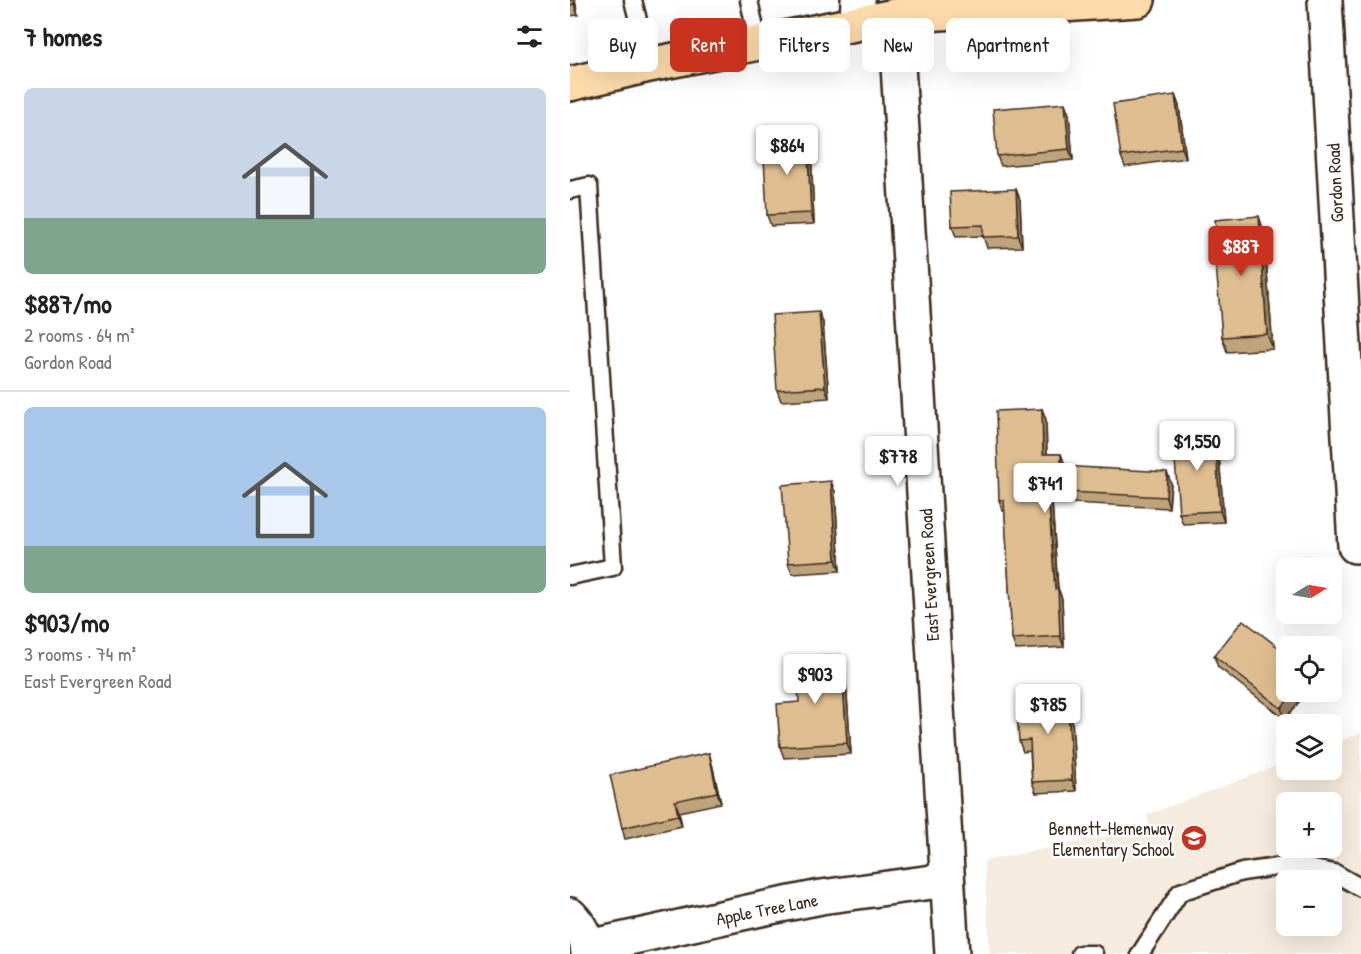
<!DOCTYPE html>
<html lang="en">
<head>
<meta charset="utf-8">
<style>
	:root { --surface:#fff; --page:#f6f6f6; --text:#222; --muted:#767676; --line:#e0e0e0; --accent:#c8321e }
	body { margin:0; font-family:"Patrick Hand",sans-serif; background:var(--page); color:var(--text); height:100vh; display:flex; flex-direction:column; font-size:22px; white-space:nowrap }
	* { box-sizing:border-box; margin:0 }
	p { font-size:20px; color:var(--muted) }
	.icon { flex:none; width:33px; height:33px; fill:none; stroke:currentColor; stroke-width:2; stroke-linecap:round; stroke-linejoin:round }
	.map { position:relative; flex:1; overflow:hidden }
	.side { display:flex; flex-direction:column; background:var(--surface); width:570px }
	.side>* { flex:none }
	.top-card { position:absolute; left:18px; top:18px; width:570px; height:54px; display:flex; gap:12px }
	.needle { width:39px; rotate:79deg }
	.controls { position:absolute; left:706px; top:558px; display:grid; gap:12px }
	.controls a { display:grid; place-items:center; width:66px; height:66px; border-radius:9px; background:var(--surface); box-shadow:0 6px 24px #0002; font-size:30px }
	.price { position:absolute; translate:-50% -51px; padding:0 14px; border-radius:6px; background:#fff; color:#222; font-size:20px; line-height:39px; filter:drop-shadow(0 2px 3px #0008) }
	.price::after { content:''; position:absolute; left:50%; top:36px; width:18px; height:14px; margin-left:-9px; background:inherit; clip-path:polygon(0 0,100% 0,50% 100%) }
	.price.on { background:var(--accent); color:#fff }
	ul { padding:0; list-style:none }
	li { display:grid; align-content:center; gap:12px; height:318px; padding:0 24px }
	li+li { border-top:2px solid var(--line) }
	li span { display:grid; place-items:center; height:186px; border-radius:9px; color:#555 }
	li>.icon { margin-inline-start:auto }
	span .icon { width:108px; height:108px; fill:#fffc; stroke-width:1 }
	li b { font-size:26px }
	h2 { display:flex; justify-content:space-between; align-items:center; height:72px; padding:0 24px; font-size:26px }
	.chip { padding:0 21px; border-radius:9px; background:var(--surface); box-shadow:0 6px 24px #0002; font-size:21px; line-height:54px }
	.chip.on { background:var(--accent); color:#fff }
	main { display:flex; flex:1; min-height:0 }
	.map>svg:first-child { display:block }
</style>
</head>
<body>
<main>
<section class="side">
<h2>7 homes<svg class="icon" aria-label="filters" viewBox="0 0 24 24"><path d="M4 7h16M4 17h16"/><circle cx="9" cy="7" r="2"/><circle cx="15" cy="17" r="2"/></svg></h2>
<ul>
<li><span style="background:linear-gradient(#c9d6e8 70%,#7fa58c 0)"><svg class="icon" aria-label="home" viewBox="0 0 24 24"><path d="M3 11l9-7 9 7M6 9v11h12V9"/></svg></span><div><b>$887/mo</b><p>2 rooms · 64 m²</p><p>Gordon Road</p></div></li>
<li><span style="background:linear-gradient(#a9c7e8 75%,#7fa58c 0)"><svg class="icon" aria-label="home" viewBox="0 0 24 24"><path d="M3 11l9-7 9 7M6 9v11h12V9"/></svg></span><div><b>$903/mo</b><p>3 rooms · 74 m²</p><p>East Evergreen Road</p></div></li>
</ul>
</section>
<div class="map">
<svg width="791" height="954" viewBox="0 0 791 954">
	<rect width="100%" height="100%" fill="#fff"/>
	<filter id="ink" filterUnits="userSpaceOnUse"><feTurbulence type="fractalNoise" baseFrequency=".0167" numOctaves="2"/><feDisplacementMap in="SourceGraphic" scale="12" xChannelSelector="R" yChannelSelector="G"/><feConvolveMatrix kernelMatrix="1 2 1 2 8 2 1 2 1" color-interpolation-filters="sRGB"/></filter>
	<g filter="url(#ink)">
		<path fill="#f5ebde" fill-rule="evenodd" d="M 791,733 L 791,954 L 420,954 L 414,861 L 580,828 L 577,815 L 717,762 L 717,770 L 762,770 L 762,744 ZM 717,802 L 762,802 L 762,848 L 717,848 ZM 717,880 L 762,880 L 762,926 L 717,926 Z"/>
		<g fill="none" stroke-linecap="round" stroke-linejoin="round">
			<defs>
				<g id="service">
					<polyline points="63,0 79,65"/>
					<polyline points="179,0 188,43"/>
					<polyline points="0,190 19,186 43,567 0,576"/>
					<polyline points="510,954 524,954"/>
					<polyline points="570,954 610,892 672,872 721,865 765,873 791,888"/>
				</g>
				<g id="minor">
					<polyline points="755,0 785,546"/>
					<polyline points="325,16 382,954"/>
					<polyline points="287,22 288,0"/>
					<path d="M 0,915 C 10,925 18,939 18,954"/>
					<polyline points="18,947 191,909 251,897 377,880"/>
				</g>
				<polyline id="primary" points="0,84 79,65 325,16 568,0"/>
			</defs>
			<use href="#service" stroke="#3b2a1e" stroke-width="21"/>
			<use href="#minor" stroke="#3b2a1e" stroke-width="38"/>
			<use href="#primary" stroke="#3b2a1e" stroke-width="38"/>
			<use href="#service" stroke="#fff" stroke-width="16"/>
			<use href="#minor" stroke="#fff" stroke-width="33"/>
			<use href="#primary" stroke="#fddcac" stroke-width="33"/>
		</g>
		<g fill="#bfa37c" stroke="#3b2a1e" stroke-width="1.5">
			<polygon points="0,0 5,0 8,15 0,16"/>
			<polygon points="605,95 609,106 616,158 555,167 551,156"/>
			<polygon points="499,114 503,160 431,166 427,156"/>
			<polygon points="241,147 244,224 201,226 197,215"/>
			<polygon points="446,189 450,200 452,247 417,248 413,236 386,237 382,226"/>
			<polygon points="694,232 703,349 657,352 652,337 648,252"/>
			<polygon points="253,323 259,398 211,401 207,390"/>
			<polygon points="472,409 476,420 477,454 491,454 495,466 601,483 599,508 482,502 488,588 492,599 494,647 446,650 442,639 435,511 433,511 429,500"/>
			<polygon points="645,430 648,441 654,522 613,524 609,513"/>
			<polygon points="265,492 270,571 222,574 218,563"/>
			<polygon points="644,656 717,692 737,692 715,719 648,667"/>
			<polygon points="275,666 281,754 214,758 210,747"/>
			<polygon points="497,689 501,700 506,791 466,793 462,782 460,751 453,752 449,741 460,712"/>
			<polygon points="139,753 142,764 151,803 109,812 112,826 55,839 52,828"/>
		</g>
		<g fill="#9b8465" stroke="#3b2a1e" stroke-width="1.5">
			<polygon points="3,0 5,0 8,15 4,4"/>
			<polygon points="605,95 609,106 616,158 612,148"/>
			<polygon points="495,103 499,114 503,160 499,149"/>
			<polygon points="237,136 241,147 244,224 241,213"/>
			<polygon points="446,189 450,200 452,247 448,236"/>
			<polygon points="689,216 694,232 703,349 697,334"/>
			<polygon points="249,312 253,323 259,398 255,387"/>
			<polygon points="472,409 476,420 477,465 473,454"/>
			<polygon points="645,430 648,441 654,522 650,511"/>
			<polygon points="491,454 495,465 495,477 491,466"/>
			<polygon points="597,472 601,483 599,508 596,497"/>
			<polygon points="261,481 265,492 270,571 266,560"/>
			<polygon points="478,491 482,502 488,593 488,588 492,599 494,647 490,636 485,589"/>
			<polygon points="271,655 275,666 281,754 277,743"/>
			<polygon points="497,689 501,700 506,791 502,780"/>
			<polygon points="725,692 737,692 715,719 711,708"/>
			<polygon points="139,753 142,764 151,803 147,792"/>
			<polygon points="105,801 109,812 112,826 108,815"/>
		</g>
		<g fill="#debd90" stroke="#3b2a1e" stroke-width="1.5">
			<polygon points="0,0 3,0 4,4 0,5"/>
			<polygon points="605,95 612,148 551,156 543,104"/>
			<polygon points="495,103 499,149 427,156 423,109"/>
			<polygon points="237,136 241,213 197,215 193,138"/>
			<polygon points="446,189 448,236 413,237 413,225 382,226 380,192"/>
			<polygon points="689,216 697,334 652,337 645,252 648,252 645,220"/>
			<polygon points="249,312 255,387 207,390 202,315"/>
			<polygon points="472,409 473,454 491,454 491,466 597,472 596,497 478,491 485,589 488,588 490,636 442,639 434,500 429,500 426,411"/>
			<polygon points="645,430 650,511 609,513 603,433"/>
			<polygon points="261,481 266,560 218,563 212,485"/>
			<polygon points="673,620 717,654 717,692 725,692 711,708 644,656"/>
			<polygon points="271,655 277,743 210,747 207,704 229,702 226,658"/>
			<polygon points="497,689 502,780 462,782 460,740 449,741 447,713 460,712 459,692"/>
			<polygon points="139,753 147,792 105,801 108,815 52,828 40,775"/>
		</g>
	</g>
	<defs>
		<symbol id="school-disc" viewBox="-11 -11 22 22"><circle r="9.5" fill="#c8321e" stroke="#fff"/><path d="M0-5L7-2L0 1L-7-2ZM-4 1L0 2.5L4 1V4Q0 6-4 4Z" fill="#fff"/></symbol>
	</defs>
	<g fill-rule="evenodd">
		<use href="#school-disc" x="609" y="823" width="30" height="30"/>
	</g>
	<g text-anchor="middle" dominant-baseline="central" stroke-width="4.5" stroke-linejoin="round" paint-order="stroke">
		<g font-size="18" fill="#3b2a1e" stroke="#fff">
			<text transform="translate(765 183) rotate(-93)">Gordon Road</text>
			<text transform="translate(359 575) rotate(-93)">East Evergreen Road</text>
			<text transform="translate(197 909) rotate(-11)">Apple Tree Lane</text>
		</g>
		<g font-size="18" fill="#3b2a1e" stroke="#fff" text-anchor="end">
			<text x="604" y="828">Bennett-Hemenway<tspan x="604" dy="21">Elementary School</tspan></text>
		</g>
	</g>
</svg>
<div class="controls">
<a><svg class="needle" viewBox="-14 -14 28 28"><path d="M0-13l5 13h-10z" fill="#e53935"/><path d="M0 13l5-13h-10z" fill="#767676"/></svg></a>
<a><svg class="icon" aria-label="locate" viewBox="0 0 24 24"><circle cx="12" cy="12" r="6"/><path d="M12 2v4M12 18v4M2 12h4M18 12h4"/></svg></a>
<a><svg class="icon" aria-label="layers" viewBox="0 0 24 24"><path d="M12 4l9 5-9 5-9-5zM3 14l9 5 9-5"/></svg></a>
<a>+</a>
<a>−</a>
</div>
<b class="price" style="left:217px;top:176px">$864</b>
<b class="price on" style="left:671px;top:277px">$887</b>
<b class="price" style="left:627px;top:472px">$1,550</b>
<b class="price" style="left:328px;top:487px">$778</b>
<b class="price" style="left:475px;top:514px">$741</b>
<b class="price" style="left:245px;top:705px">$903</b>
<b class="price" style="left:478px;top:735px">$785</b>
<div class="top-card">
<a class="chip">Buy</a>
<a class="chip on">Rent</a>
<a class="chip">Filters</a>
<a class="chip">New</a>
<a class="chip">Apartment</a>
</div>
</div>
</main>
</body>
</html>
